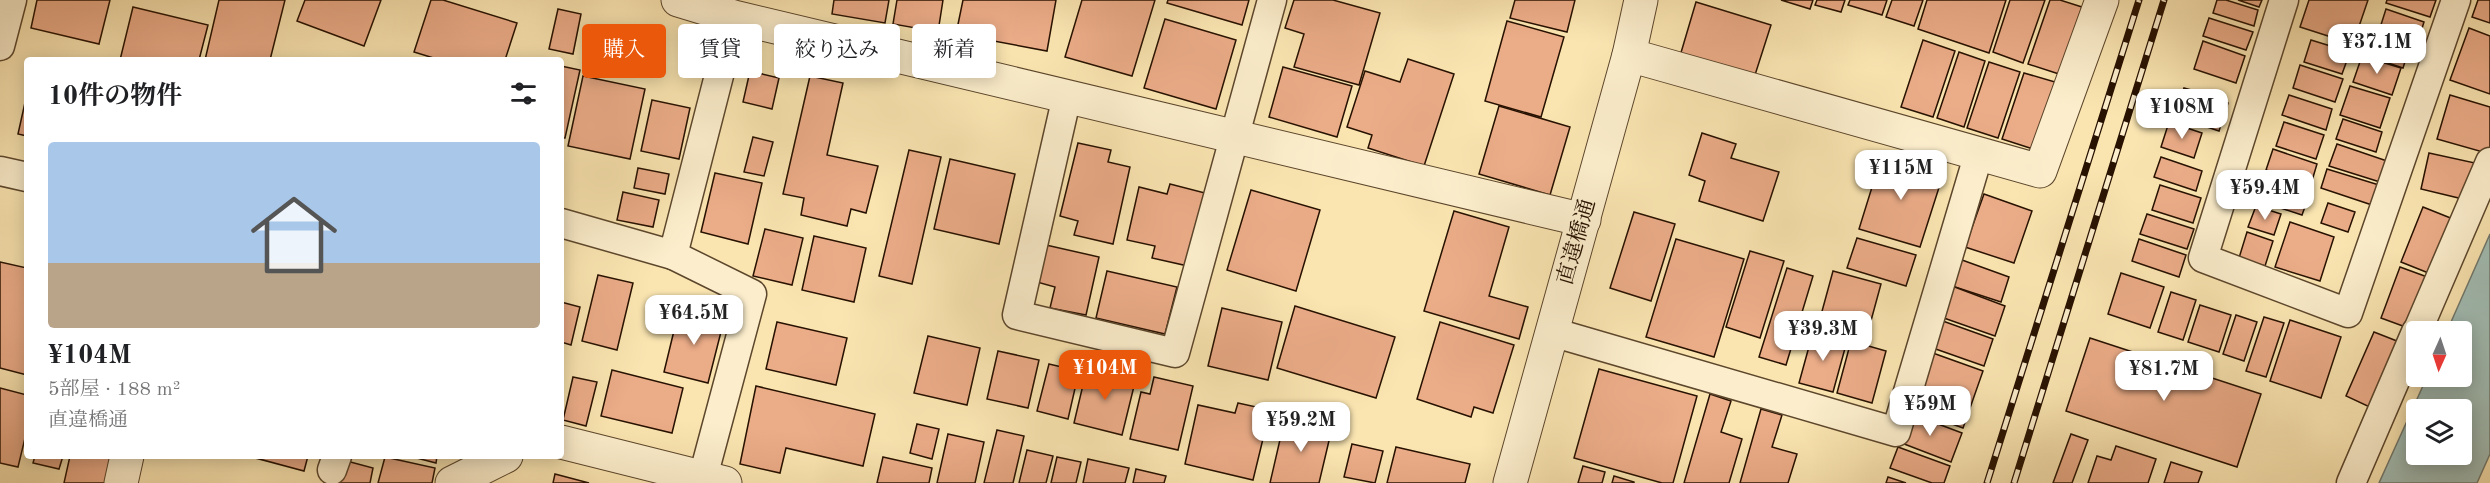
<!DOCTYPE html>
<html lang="ja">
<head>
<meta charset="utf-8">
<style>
	:root { --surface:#fff; --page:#f6f6f6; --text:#202124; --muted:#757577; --line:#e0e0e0; --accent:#ea580c }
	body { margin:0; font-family:"Old Standard TT","Noto Serif JP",serif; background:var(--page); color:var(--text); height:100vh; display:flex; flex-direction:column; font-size:22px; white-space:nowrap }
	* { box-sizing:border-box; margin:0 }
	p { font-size:20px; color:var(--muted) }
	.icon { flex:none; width:33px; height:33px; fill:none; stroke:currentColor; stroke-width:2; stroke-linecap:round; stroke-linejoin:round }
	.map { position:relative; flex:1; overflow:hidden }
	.panel { position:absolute; left:24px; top:57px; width:540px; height:402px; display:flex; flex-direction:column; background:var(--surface); border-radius:6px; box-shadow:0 3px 15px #0003 }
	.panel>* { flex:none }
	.top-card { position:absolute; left:582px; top:24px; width:570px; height:54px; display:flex; gap:12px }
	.needle { width:39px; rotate:183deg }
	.tools { position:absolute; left:2406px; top:321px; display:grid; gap:12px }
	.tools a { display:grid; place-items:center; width:66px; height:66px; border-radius:6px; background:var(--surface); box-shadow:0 3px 15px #0003; font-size:30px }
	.price { position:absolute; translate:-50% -51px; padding:0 14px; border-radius:12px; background:#fff; color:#222; font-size:20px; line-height:39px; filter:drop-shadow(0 2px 3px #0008) }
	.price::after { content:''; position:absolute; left:50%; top:36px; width:18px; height:14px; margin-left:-9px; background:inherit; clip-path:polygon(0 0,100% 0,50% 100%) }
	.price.on { background:var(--accent); color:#fff }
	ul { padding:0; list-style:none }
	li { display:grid; align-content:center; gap:12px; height:318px; padding:0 24px }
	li+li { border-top:2px solid var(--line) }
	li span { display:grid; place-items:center; height:186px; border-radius:6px; color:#555 }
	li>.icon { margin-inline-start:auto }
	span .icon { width:108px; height:108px; fill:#fffc; stroke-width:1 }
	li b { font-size:26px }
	h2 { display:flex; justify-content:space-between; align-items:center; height:72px; padding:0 24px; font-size:26px }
	.pill { padding:0 21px; border-radius:6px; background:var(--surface); box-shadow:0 3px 15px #0003; font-size:21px; line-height:54px }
	.pill.on { background:var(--accent); color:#fff }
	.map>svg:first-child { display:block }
</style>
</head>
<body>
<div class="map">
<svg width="2490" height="483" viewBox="0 0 2490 483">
	<rect width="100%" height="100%" fill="#fae5b1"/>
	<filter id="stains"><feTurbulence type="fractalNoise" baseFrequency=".00333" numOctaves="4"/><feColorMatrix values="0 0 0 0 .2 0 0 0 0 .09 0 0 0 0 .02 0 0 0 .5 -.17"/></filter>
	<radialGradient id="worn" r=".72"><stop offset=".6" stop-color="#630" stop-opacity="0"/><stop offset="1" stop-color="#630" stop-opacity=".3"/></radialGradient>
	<path fill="#a1bdb5" stroke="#70786d" stroke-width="1.5" fill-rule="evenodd" d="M 2490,234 L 2490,454 L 2477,483 L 2379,483 L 2427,377 L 2462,376 L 2462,332 L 2447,331 ZM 2416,410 L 2462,410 L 2462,454 L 2416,454 Z"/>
	<g fill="#ebac88" stroke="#271100" stroke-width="1.5">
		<polygon points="37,0 110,0 99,44 31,28"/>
		<polygon points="219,0 285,0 270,60 205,60"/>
		<polygon points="305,0 381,0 364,46 297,21"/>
		<polygon points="431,0 443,0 517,23 505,60 440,60 414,52"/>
		<polygon points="834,0 889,0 885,23 832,14"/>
		<polygon points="897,0 943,0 938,32 893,24"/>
		<polygon points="963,0 1056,0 1047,51 956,34"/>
		<polygon points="1082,0 1155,0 1132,76 1065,57"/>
		<polygon points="1168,0 1249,0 1242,25 1167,3"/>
		<polygon points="1294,0 1333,0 1380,13 1359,85 1294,67 1304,34 1285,28"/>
		<polygon points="1515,0 1575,0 1567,32 1510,18"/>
		<polygon points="1781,0 1813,0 1810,9"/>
		<polygon points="1817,0 1845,0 1841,12 1815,5"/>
		<polygon points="1850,0 1887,0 1882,15 1848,5"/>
		<polygon points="1892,0 1923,0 1914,26 1886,17"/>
		<polygon points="1927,0 2006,0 1989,53 1918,29"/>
		<polygon points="2010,0 2045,0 2023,63 1993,52"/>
		<polygon points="2050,0 2060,0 2082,7 2059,74 2028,64"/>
		<polygon points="2217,0 2226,0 2258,10 2254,26 2213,13"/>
		<polygon points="2238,0 2262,0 2259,7"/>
		<polygon points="2309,0 2368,0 2353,44 2300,27"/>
		<polygon points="2387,0 2436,0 2430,17 2386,3"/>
		<polygon points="2478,0 2490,0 2490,23 2472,17"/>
		<polygon points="1696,2 1771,25 1754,78 1680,56"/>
		<polygon points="133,7 208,25 199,60 120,60"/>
		<polygon points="558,9 581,14 573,54 549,49"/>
		<polygon points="2386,9 2424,22 2417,44 2379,31"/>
		<polygon points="2209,18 2253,32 2246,50 2203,36"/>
		<polygon points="1165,19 1236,40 1216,109 1144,88"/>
		<polygon points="1507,21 1564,37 1541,117 1485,101"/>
		<polygon points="587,27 610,32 606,56 583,52"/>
		<polygon points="2469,28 2490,36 2490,94 2450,80"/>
		<polygon points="2374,34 2410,46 2403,68 2367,56"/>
		<polygon points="1923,40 1955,51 1933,117 1901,107"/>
		<polygon points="2311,40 2350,52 2342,74 2304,62"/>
		<polygon points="2203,41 2245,56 2236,83 2194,69"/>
		<polygon points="1959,52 1985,61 1964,127 1937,118"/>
		<polygon points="2362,56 2401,68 2392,95 2353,82"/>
		<polygon points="1408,59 1454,74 1424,166 1368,148 1372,135 1347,127 1365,71 1400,82"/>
		<polygon points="1989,62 2020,72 1998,138 1967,128"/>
		<polygon points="2300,65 2343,79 2335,102 2293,88"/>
		<polygon points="561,66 580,70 565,138 561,138"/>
		<polygon points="1283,67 1352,86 1337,137 1269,117"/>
		<polygon points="750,71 779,78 772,109 743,102"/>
		<polygon points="2024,73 2055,82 2033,149 2002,139"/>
		<polygon points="583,76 645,89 630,159 568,146"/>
		<polygon points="810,76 843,83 827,155 878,166 866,213 851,209 847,226 801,215 804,198 783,194"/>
		<polygon points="2350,86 2390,98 2380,128 2340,115"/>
		<polygon points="2184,88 2206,94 2195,126 2173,119"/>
		<polygon points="2289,95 2332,109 2326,130 2282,115"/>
		<polygon points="2450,95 2490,107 2490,154 2437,139"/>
		<polygon points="26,98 27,98 27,136 18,134"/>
		<polygon points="2210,98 2228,103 2219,131 2201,125"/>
		<polygon points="652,100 690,108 679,159 641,151"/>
		<polygon points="1499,106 1570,127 1550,195 1479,174"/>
		<polygon points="2343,119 2382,132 2376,152 2336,139"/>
		<polygon points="2169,122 2202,133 2194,158 2161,147"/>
		<polygon points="2284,122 2324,135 2316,159 2276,146"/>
		<polygon points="1702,133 1736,144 1731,158 1779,172 1763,221 1699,201 1705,181 1689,175"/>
		<polygon points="753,137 773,142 764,176 744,172"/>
		<polygon points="1078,143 1111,150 1108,162 1130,167 1113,244 1074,235 1078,221 1060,216"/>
		<polygon points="2337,144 2387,161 2380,182 2329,166"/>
		<polygon points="2273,149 2317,164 2311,184 2266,170"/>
		<polygon points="909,150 941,157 912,284 879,276"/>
		<polygon points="2429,153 2475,163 2467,200 2421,189"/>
		<polygon points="1882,155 1943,175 1920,247 1859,229"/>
		<polygon points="2161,157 2202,171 2196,191 2154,177"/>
		<polygon points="950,159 1015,174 999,244 934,229"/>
		<polygon points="638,168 669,174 665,194 634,188"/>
		<polygon points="2327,169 2379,185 2372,205 2321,188"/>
		<polygon points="715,173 762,183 748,244 701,232"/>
		<polygon points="2267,176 2311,190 2302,215 2259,201"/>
		<polygon points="1170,184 1205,193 1188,266 1152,258 1155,246 1127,240 1139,187 1167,194"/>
		<polygon points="2160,185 2201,198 2193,223 2152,210"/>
		<polygon points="1251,190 1320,210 1296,291 1227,270"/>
		<polygon points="623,192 659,200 653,227 617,220"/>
		<polygon points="1984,194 2032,211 2014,263 1965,247"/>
		<polygon points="2328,203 2355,212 2348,232 2321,223"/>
		<polygon points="2256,206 2281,214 2274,235 2248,227"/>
		<polygon points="2423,207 2458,221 2436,276 2401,262"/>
		<polygon points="1454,211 1509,227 1489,296 1528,307 1519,339 1424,311"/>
		<polygon points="1634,212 1675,224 1651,301 1610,288"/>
		<polygon points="2147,214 2194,229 2187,249 2140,234"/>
		<polygon points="2290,222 2334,237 2320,281 2275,267"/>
		<polygon points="765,229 803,238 792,285 753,276"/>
		<polygon points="2247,232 2273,241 2265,266 2239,258"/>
		<polygon points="814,236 866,248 854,302 802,290"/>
		<polygon points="1857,238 1916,255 1906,286 1847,268"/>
		<polygon points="1676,239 1744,259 1714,357 1646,337"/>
		<polygon points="2139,239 2186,255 2179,277 2132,261"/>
		<polygon points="1046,245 1099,257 1086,315 1050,308 1055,287 1037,282"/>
		<polygon points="1750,251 1784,261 1760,338 1726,327"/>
		<polygon points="1962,260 2009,277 2001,302 1952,286"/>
		<polygon points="0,262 27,268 27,375 0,368"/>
		<polygon points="2400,267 2430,278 2411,329 2381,318"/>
		<polygon points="1787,268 1813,276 1786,365 1759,357"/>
		<polygon points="1107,271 1177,287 1165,334 1096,318"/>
		<polygon points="1833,271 1881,284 1866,339 1818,326"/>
		<polygon points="2121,273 2164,287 2150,328 2108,314"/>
		<polygon points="598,275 633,283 617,350 582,341"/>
		<polygon points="1952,286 2005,306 1995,336 1941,317"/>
		<polygon points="2171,292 2196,300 2183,340 2158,332"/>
		<polygon points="561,302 580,307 571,345 561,342"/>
		<polygon points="2200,305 2231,315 2219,352 2188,342"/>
		<polygon points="1295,306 1395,337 1376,398 1277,368"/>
		<polygon points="1222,308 1282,322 1268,380 1208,366"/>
		<polygon points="679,310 724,320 708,383 664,372"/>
		<polygon points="2236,315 2257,322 2244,361 2223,354"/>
		<polygon points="2264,317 2284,323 2266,377 2246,371"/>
		<polygon points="1940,320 1993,339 1984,366 1930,347"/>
		<polygon points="2290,320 2341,337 2321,398 2270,381"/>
		<polygon points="777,322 847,338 836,385 766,369"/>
		<polygon points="1440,322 1514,345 1493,413 1474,407 1471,417 1417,399"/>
		<polygon points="1813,332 1847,341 1833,392 1799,383"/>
		<polygon points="2374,332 2402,343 2374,409 2346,396"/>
		<polygon points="928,336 980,348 967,405 914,393"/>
		<polygon points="2090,338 2261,394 2237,467 2066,411"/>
		<polygon points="1851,341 1886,351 1872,403 1837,393"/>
		<polygon points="998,351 1039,360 1028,408 987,399"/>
		<polygon points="1930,352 1983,371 1963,428 1909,408"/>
		<polygon points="1049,364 1079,371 1068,419 1037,411"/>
		<polygon points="1087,368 1136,378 1122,435 1074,423"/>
		<polygon points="1599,369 1697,396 1673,483 1662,483 1574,458"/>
		<polygon points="612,370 683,388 672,433 601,416"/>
		<polygon points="573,377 597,382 586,426 563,420"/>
		<polygon points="1154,377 1193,386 1178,450 1130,439 1141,392 1150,394"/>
		<polygon points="756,386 875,414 863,466 786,448 780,473 740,464"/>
		<polygon points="0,388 27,395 27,430 18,467 0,463"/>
		<polygon points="1710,394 1731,401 1721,432 1742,439 1729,483 1684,483"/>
		<polygon points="1238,403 1270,410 1253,480 1185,464 1198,405 1235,413"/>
		<polygon points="1761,409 1782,415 1772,447 1797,454 1788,483 1740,483"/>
		<polygon points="1909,413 1962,433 1951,462 1899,442"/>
		<polygon points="1285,418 1332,428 1319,483 1270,483"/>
		<polygon points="917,424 939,429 932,459 910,453"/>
		<polygon points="997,430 1024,436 1013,483 984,483"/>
		<polygon points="948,434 984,442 975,483 937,483"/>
		<polygon points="2071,434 2088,440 2072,483 2053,483"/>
		<polygon points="1352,444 1383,451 1375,483 1344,477"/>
		<polygon points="2116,446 2156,459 2148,483 2088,483 2097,456 2111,460"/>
		<polygon points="1396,447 1470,464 1465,483 1387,483"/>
		<polygon points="1898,447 1950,466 1944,483 1932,483 1890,468"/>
		<polygon points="1027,450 1053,456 1046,483 1019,483"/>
		<polygon points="35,456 63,456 59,469 33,463"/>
		<polygon points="70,456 115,456 108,483 64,483"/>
		<polygon points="248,456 308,456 304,471"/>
		<polygon points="409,456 437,456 436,463"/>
		<polygon points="385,457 435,468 432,483 378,483"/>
		<polygon points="883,457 932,468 929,483 877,483"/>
		<polygon points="1057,457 1081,462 1076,483 1051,483"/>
		<polygon points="1088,459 1129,468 1125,483 1083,483"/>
		<polygon points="343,460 373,468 370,483 338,483"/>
		<polygon points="2171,462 2202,472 2198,483 2164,483"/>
		<polygon points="1583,466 1605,472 1602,483 1578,483"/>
		<polygon points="1136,469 1166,476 1164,483 1133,483"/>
		<polygon points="555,474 589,483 553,483"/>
		<polygon points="1614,476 1634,482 1634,483 1612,483"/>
		<polygon points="1888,477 1906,483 1886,483"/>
	</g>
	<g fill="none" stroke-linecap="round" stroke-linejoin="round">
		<defs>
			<g id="lane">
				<polyline points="2284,0 2203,258 2348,313 2456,0"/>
				<polyline points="0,46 12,0"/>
				<polyline points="1067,96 1017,315 1175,353 1272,0"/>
				<polyline points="0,171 27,177"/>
				<polyline points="561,223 673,255 734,17"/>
				<polyline points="673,255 752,294 703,477"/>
				<polyline points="1552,332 1896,432 1979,153"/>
				<polyline points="2417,332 2490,162"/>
				<polyline points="332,470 337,456"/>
				<polyline points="2351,483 2416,332"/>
			</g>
			<g id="street">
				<polyline points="678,0 734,17 1584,220"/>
				<polyline points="1629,55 2040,171 2102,0"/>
				<polyline points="561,442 725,483"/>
				<polyline points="121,483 127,456"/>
				<polyline points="452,483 506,456"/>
				<polyline points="1510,483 1629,55 1641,0"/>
			</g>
		</defs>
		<use href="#lane" stroke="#5c462c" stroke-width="31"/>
		<use href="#street" stroke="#5c462c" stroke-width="35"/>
		<use href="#lane" stroke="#fceecc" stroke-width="28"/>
		<use href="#street" stroke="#fceecc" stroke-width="33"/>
		<defs>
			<g id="rail">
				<polyline points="1987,483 2139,0"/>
				<polyline points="2014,483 2164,0"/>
			</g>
		</defs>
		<use href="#rail" stroke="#271100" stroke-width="7"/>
		<use href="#rail" stroke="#fceecc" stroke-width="4.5" stroke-dasharray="14" stroke-linecap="butt"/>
	</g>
	<g text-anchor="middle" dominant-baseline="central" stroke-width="6" stroke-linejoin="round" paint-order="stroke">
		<g font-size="22" fill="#271100" stroke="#fceecc">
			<text transform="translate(1577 242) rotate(-74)">直違橋通</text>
		</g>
	</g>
	<rect width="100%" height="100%" filter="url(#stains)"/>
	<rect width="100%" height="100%" fill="url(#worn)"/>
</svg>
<div class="tools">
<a><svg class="needle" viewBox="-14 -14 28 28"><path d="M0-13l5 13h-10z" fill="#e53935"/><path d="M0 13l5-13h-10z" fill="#757577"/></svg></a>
<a><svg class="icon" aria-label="layers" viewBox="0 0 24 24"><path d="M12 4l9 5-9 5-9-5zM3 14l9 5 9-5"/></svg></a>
</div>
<b class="price" style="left:2377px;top:75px">¥37.1M</b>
<b class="price" style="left:2182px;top:140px">¥108M</b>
<b class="price" style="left:1901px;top:201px">¥115M</b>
<b class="price" style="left:2265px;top:221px">¥59.4M</b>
<b class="price" style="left:694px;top:346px">¥64.5M</b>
<b class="price" style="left:1823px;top:362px">¥39.3M</b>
<b class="price on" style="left:1105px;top:401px">¥104M</b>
<b class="price" style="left:2164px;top:402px">¥81.7M</b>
<b class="price" style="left:1930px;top:437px">¥59M</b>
<b class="price" style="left:1301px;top:453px">¥59.2M</b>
<div class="top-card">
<a class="pill on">購入</a>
<a class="pill">賃貸</a>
<a class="pill">絞り込み</a>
<a class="pill">新着</a>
</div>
<section class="panel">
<h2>10件の物件<svg class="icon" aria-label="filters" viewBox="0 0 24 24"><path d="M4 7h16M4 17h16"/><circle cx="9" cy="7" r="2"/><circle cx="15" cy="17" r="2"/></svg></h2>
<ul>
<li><span style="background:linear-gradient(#a9c7e8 65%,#b9a48a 0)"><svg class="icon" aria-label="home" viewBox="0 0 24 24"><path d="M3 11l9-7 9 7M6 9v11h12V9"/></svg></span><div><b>¥104M</b><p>5部屋 · 188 m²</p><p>直違橋通</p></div></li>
</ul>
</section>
</div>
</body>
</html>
